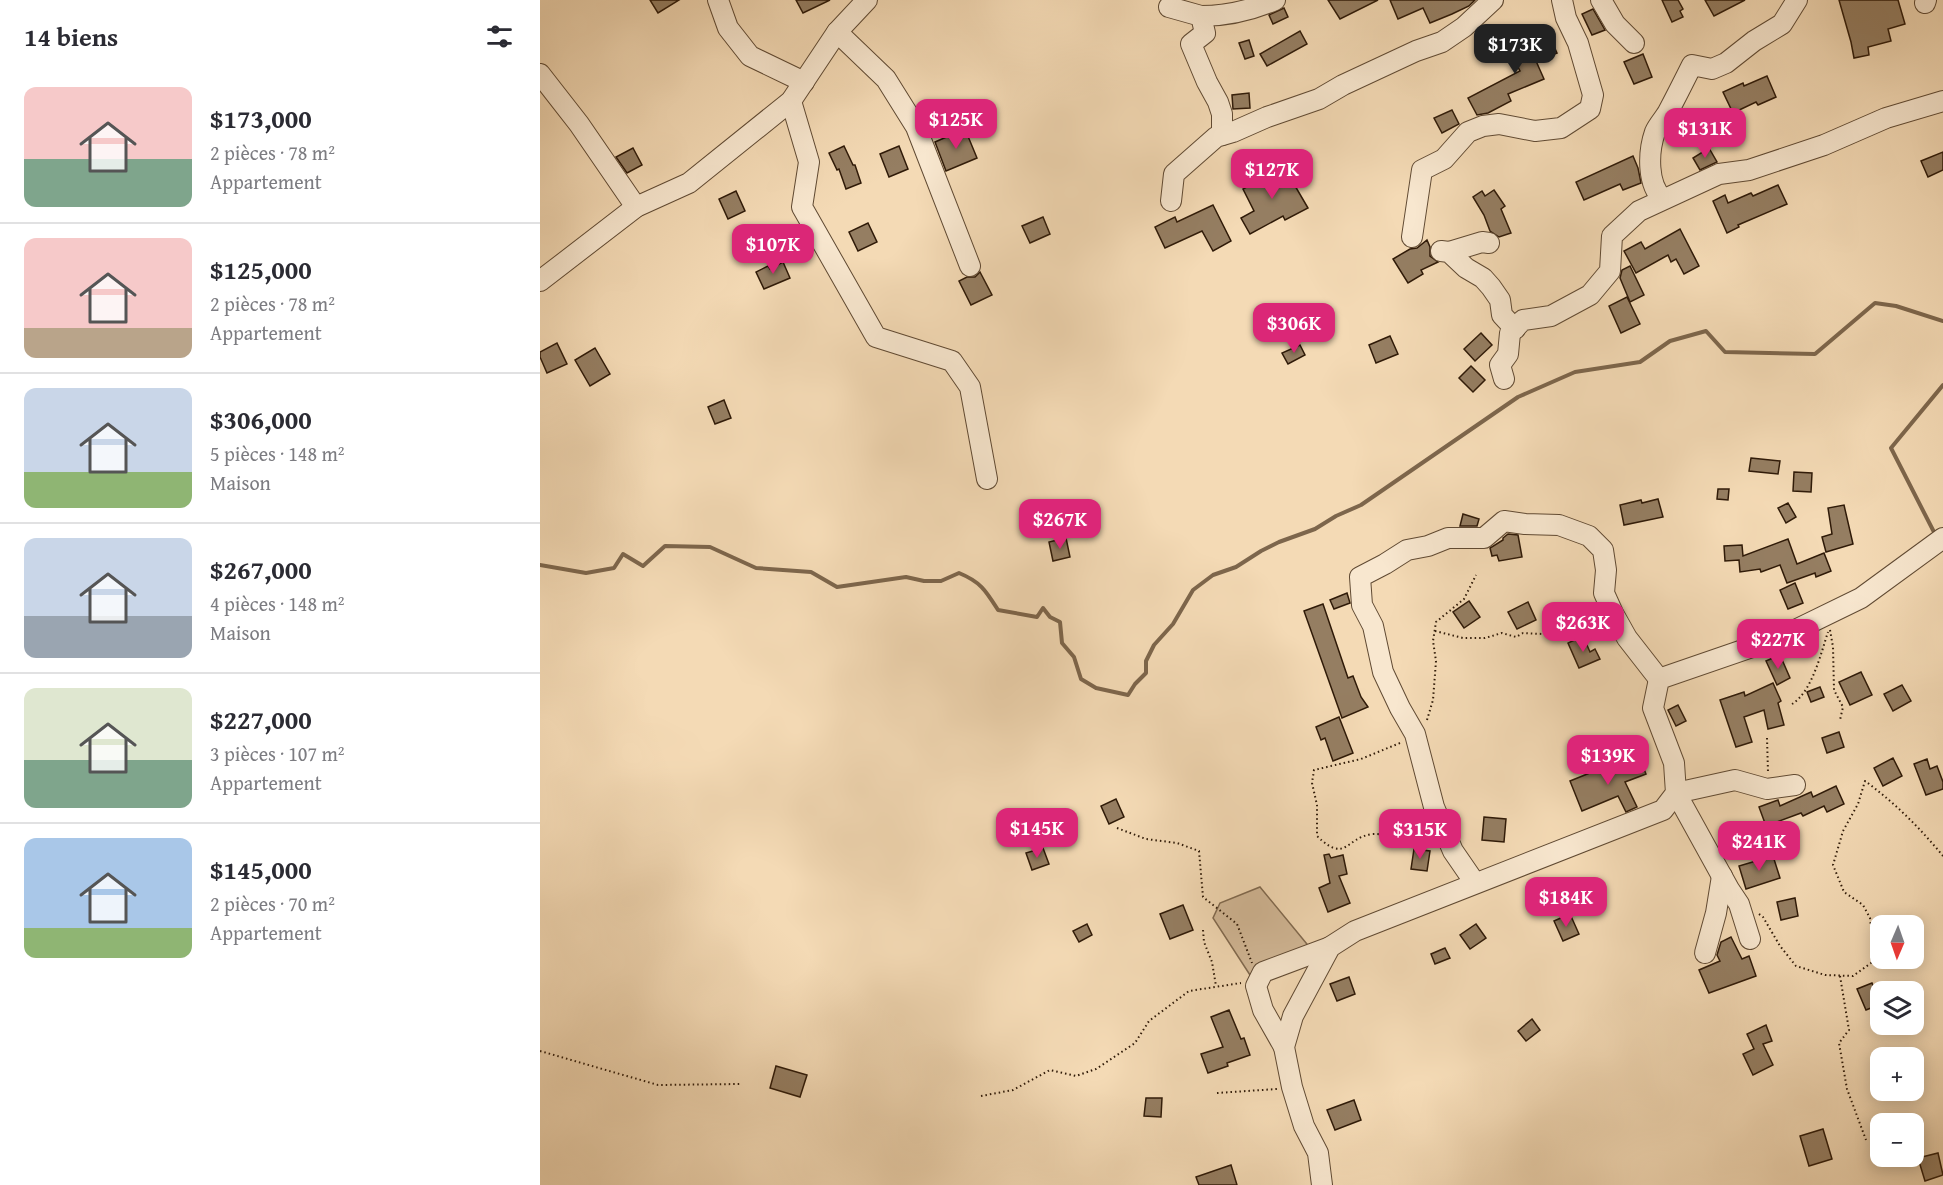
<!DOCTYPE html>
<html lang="fr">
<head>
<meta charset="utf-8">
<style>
	:root { --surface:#fff; --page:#f7f7f7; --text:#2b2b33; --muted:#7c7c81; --line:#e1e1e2; --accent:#db2777 }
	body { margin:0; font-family:"Gentium Book Plus",serif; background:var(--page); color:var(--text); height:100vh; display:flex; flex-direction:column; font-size:22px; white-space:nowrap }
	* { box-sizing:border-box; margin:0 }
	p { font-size:20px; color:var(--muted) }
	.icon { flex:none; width:33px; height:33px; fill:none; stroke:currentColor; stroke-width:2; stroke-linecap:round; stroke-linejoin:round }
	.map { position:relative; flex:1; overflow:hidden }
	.details { display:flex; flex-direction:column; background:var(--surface); width:540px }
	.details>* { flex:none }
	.needle { width:39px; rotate:182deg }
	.fabs { position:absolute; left:1330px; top:915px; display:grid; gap:12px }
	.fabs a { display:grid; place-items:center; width:54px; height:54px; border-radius:12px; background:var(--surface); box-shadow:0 3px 15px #0003; font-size:30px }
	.price { position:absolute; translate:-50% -51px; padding:0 14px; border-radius:12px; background:var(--accent); color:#fff; font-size:20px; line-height:39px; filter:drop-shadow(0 2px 3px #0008) }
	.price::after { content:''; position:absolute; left:50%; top:36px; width:18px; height:14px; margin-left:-9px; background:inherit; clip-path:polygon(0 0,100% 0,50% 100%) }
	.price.current { background:#222; color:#fff }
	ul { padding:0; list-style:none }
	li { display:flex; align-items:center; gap:18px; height:150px; padding:0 24px }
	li+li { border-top:2px solid var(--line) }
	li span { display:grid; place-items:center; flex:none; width:168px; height:120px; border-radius:12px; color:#555 }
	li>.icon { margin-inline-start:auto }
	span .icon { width:72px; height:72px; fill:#fffc; stroke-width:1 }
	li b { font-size:26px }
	h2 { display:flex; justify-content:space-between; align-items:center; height:72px; padding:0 24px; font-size:26px }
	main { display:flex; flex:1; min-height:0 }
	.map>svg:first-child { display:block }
</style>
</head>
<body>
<main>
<section class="details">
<h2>14 biens<svg class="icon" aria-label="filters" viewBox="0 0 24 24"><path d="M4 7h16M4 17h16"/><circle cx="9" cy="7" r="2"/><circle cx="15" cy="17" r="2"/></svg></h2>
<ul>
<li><span style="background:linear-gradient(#f6c9c9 60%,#7fa58c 0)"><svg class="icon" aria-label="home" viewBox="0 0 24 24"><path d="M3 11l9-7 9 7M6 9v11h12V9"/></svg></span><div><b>$173,000</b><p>2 pièces · 78 m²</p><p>Appartement</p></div></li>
<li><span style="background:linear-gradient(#f6c9c9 75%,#b9a48a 0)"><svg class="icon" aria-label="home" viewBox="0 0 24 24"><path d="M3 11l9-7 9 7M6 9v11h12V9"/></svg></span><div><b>$125,000</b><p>2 pièces · 78 m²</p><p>Appartement</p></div></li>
<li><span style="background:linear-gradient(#c9d6e8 70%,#8fb573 0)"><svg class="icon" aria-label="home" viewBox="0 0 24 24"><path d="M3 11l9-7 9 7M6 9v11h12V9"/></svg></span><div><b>$306,000</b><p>5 pièces · 148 m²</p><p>Maison</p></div></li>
<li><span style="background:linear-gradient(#c9d6e8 65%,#9aa5b1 0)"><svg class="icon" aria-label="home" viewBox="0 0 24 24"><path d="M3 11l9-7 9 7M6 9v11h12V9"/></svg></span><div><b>$267,000</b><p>4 pièces · 148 m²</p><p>Maison</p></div></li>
<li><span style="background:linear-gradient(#dfe7d0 60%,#7fa58c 0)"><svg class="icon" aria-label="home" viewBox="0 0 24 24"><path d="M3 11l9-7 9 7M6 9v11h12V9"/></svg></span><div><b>$227,000</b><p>3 pièces · 107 m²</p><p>Appartement</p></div></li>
<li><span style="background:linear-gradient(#a9c7e8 75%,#8fb573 0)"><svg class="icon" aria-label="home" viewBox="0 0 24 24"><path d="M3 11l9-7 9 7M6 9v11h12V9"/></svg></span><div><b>$145,000</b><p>2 pièces · 70 m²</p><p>Appartement</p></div></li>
</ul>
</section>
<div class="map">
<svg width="1403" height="1185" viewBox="0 0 1403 1185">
	<rect width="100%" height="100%" fill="#f4dab5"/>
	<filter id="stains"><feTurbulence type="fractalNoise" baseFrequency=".00333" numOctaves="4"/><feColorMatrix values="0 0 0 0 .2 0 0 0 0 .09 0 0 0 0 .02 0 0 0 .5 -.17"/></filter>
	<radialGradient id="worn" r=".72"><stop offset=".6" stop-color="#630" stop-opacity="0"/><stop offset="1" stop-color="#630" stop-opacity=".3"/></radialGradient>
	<polygon fill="#d3b998" stroke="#816a50" stroke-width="1.5" points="720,887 771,949 710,975 673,918 680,903"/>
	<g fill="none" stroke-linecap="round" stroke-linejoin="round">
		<g stroke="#7d664c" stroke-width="4">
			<polyline points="1396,536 1351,448 1403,385"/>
			<path d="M 0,565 L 46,573 L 74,568 L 83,554 L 103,566 L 125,546 L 170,547 L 216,568 L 271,572 L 297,587 L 366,577 L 384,581 L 401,581 L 419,573 C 441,582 446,591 458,610 L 497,617 L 503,608 L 510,617 L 520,622 L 522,643 L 534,657 L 541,679 L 556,688 L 588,695 L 595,684 L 606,673 L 606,661 L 614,645 L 633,624 L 653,590 L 673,575 L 696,567 L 721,551 L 739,542 L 775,529 L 796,516 L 821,505 L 978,397 L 1035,372 L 1100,362 L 1130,341 L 1166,331 L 1185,352 L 1275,354 L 1335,303 L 1356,306 L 1403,321"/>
		</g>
	</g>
	<g fill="#957e62" stroke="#2f1a08" stroke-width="1.5">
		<polygon points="110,0 139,0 118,13"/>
		<polygon points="256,0 290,0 263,13"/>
		<polygon points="788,0 838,0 800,19"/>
		<polygon points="850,0 935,0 929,6 912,14 890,23 883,8 858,19"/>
		<polygon points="1122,0 1138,0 1143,9 1140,11 1143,17 1132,22"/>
		<polygon points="1165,0 1205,0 1174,16"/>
		<polygon points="1299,0 1358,0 1365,24 1348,29 1351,41 1328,47 1329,55 1314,58 1311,42"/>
		<polygon points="744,8 748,17 733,24 729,15"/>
		<polygon points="1053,9 1065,30 1052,35 1042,14"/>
		<polygon points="760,31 767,44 727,66 720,54"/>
		<polygon points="1009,35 1017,53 996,61 1004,79 968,94 971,101 948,113 937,115 928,98 980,71 968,48 984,40 986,44"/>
		<polygon points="709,40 714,56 705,59 699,43"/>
		<polygon points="1103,54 1112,77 1094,84 1084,62"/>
		<polygon points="1227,76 1236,97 1218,105 1216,102 1193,113 1183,92 1203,83 1204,86"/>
		<polygon points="709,93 710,108 693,109 692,95"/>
		<polygon points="912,110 919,124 902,133 894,118"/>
		<polygon points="1141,114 1148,127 1137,132 1134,125"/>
		<polygon points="425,129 437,158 406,171 395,142"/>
		<polygon points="304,146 313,165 315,165 321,183 306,189 299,169 297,170 289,153"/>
		<polygon points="359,146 368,169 349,177 340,154"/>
		<polygon points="93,148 102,165 87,173 76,157"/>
		<polygon points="1169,148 1177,162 1160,170 1153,158"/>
		<polygon points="1403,152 1403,170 1388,177 1381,161"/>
		<polygon points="1093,156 1098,168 1101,183 1083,190 1080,184 1044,200 1036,182"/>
		<polygon points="744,167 768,208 745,220 743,216 710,234 701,218 714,211 703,189"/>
		<polygon points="1238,185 1247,204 1198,225 1199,227 1187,233 1173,201 1185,195 1188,203 1211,193 1213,196"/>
		<polygon points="954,190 965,206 961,209 971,233 959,237 950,231 944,215 933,197 942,191 945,196"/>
		<polygon points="196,191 205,211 188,219 179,199"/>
		<polygon points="673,205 691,241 673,251 662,231 625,248 615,227 635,217 637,222"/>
		<polygon points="503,217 510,234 490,243 482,226"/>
		<polygon points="328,223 337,242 318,251 309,232"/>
		<polygon points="1140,229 1159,266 1144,274 1136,259 1131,262 1128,255 1096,273 1084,251 1101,242 1105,249"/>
		<polygon points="887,240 890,247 890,256 898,262 881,270 883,274 868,283 853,259 870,249 877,248"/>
		<polygon points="243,262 250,278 224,289 216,272 228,266 230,269"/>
		<polygon points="1090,266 1104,295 1090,302 1080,278 1082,270"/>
		<polygon points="440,272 452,295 431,305 419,281 427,277 435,277"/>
		<polygon points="1087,297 1100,324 1081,333 1069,306"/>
		<polygon points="941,333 952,345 935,361 924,349"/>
		<polygon points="850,336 858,354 836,363 829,345"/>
		<polygon points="17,343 27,364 7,373 0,357 0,352"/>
		<polygon points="760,345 765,355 748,364 742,353"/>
		<polygon points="55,348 70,374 50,386 35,360"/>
		<polygon points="931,366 945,380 933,392 919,378"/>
		<polygon points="184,400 191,418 175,424 168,407"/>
		<polygon points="1211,458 1240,461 1238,474 1209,471"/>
		<polygon points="1254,472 1272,473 1271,492 1253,491"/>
		<polygon points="1178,489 1189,489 1188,500 1177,499"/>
		<polygon points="1118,499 1123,517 1084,525 1080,505 1101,500 1102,503"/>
		<polygon points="1248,503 1256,517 1246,523 1238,508"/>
		<polygon points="1304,505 1313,544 1286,552 1282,537 1292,534 1288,508"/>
		<polygon points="923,514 939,519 937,526 920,526"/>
		<polygon points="968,534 978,535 982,557 959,561 957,555 952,556 950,548 963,540 963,538"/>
		<polygon points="526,538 530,557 513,561 509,542"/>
		<polygon points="1248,539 1257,564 1284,553 1291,571 1276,577 1275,573 1247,583 1240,565 1221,572 1220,569 1200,572 1199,560 1185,561 1184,546 1202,545 1203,556"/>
		<polygon points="1255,583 1263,603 1248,609 1240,590"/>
		<polygon points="807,593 810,603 794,609 790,600"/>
		<polygon points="929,601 940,617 924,628 913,612"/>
		<polygon points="988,602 996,620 977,629 968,612"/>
		<polygon points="783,604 808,678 813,676 821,697 828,707 802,718 764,611"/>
		<polygon points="1043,636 1050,652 1055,649 1060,659 1039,668 1028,643"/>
		<polygon points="1240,655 1250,678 1237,685 1226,661"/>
		<polygon points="1321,672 1332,695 1310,705 1299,682"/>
		<polygon points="1233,683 1241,701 1238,703 1244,725 1228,729 1224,710 1204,717 1212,742 1196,747 1180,700 1204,692 1205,696"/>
		<polygon points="1362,685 1371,701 1353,711 1344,694"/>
		<polygon points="1280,687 1284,697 1271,702 1267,692"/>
		<polygon points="1138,705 1146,721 1136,726 1128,710"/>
		<polygon points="799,717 813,753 793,761 785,738 781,740 776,727"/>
		<polygon points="1299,732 1304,747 1287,753 1282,738"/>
		<polygon points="1353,758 1362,776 1343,786 1334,768"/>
		<polygon points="1100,759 1106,774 1085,782 1097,807 1086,812 1078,796 1042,811 1030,781 1072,764 1074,769"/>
		<polygon points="1387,759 1390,769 1397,766 1403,782 1403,789 1386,795 1374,764"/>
		<polygon points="1296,786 1304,804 1287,812 1284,806 1263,816 1261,813 1226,826 1219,807 1238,800 1240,806 1271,792 1273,797"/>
		<polygon points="576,799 584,817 569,824 561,806"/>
		<polygon points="944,817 966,819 964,842 942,840"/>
		<polygon points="1188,830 1196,847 1187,852 1179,834"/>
		<polygon points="503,848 509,864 492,870 486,853"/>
		<polygon points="874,849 890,851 887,871 871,869"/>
		<polygon points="789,854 791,858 803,855 807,874 799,876 810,903 788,912 779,888 790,883 784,855"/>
		<polygon points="1233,856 1240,878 1206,889 1199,866"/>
		<polygon points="1255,898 1258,916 1241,920 1237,902"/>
		<polygon points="643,905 653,930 630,939 620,914"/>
		<polygon points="1030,914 1039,934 1023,941 1014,921"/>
		<polygon points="547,924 552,935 539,942 533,931"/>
		<polygon points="936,924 946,938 930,949 920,935"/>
		<polygon points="1191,937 1202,959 1209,956 1216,976 1169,993 1159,970 1180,961 1177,955 1181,942"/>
		<polygon points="905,948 910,958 895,964 891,954"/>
		<polygon points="809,977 815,994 797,1001 790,984"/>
		<polygon points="1332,983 1341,1004 1326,1010 1317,989"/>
		<polygon points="689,1010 701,1039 704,1038 710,1055 687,1063 688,1066 668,1073 661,1054 683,1047 671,1017"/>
		<polygon points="992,1019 1000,1030 986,1041 978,1031"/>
		<polygon points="1226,1025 1232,1041 1223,1044 1233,1065 1213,1075 1203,1054 1214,1049 1207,1034"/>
		<polygon points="236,1066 267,1075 260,1097 230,1088"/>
		<polygon points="606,1098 622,1098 621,1117 604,1116"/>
		<polygon points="814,1100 821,1120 795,1130 787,1110"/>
		<polygon points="1283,1129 1292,1159 1269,1166 1260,1136"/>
		<polygon points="1398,1153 1403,1175 1385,1181 1378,1158"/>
		<polygon points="691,1165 697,1185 659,1185 656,1177"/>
	</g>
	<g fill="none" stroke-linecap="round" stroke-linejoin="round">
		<defs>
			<g id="minor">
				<polyline points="178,0 188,28 210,56 264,82"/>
				<polyline points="1061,0 1075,24 1094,43"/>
				<polyline points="1385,3 1386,0"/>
				<polyline points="629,7 661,16 665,33 651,44 667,82 678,102 682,114 682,135"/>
				<path d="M 661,16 C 686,16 712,10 735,0"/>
				<polyline points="297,32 346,79 376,127 430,266"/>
				<polyline points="0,74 39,124 96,207"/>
				<polyline points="251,101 269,162 262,207 336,337 412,361 430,387 447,479"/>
				<path d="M 1123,199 C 1107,185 1108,152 1115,132 C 1118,125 1124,119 1128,112 C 1136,97 1144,81 1152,65 L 1172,69 L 1186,63 L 1214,41 L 1242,24 L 1257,0"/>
				<polyline points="631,201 634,174 676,137 693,132 727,117 779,99 803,85 876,51 902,42 924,27 953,0"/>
				<polyline points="872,237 882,170 904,159 928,132 943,126 959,124 995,131 1021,128 1050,109 1053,95 1038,43 1026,18 1022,0"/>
				<polyline points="901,251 909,252 926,268 943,278 951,287 960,300 962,315 975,329"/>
				<polyline points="909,252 942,242 949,243"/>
				<polyline points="0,281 96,207 149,183 251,101 297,32 327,0"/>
				<polyline points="964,379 960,365 968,354 970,333 983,320 1011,316 1050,295 1070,271 1072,236 1099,211 1179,174 1209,170 1284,145 1346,118 1403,101"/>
				<polyline points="935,883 913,851 894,807 875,734 860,708 843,672 833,626 822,605 820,577 845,564 867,550 888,546 908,538 944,538 964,521 985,524 1019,525 1049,536 1063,550 1066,570 1064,593 1073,613 1087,638 1119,679"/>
				<polyline points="1210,939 1199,904 1189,889 1136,793 1195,780 1227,789 1255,785"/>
				<polyline points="1165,953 1176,913 1182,876"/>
				<polyline points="744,1047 723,1010 716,986 723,972 790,947"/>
				<polyline points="782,1185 778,1153 764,1126 752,1087 744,1047 753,1016 790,947 815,931 1123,810 1136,793 1134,763 1113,708 1119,679 1241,637 1321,598 1403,538"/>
			</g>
		</defs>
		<use href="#minor" stroke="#604a33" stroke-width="22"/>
		<g stroke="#2f1a08" stroke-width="2" stroke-dasharray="1.5 3" stroke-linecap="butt">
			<polyline points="1290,630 1293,647 1294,690 1303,707 1300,720"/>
			<polyline points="895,631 923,638 945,638 962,633 976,637 983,633 1022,635"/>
			<path d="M 1252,704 C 1272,692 1281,653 1288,632"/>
			<polyline points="887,720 893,700 896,661 893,641 896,622 924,599 936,575"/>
			<polyline points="1227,738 1228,772"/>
			<path d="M 860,743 L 821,759 L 774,770 L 772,783 L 777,805 L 777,836 C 806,864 805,838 832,834 C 845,833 856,840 869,839"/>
			<polyline points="577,828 606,839 637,843 659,851 663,897 697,924 712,963"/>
			<path d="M 1219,914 L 1223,917 L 1240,946 L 1256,966 L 1285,975 L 1313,976 L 1331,963 L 1333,946 L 1330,918 L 1323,905 L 1304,892 L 1293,865 L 1303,831 L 1318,804 L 1325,781 C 1355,803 1380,828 1403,856"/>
			<polyline points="663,930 664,942 672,962 676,986"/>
			<polyline points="1300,976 1309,1030 1299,1043 1307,1089 1326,1140"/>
			<polyline points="0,1051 118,1085 200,1084"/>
			<polyline points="677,1093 737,1089"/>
			<polyline points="441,1096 473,1090 510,1070 536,1076 556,1069 595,1043 609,1021 649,991 701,983"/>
		</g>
		<use href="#minor" stroke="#f8e7cf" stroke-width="20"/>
	</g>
	<rect width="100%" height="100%" filter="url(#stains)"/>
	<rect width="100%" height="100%" fill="url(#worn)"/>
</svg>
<div class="fabs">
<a><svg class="needle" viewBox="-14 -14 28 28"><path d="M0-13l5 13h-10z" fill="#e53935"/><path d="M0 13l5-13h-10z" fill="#7c7c81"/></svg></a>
<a><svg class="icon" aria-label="layers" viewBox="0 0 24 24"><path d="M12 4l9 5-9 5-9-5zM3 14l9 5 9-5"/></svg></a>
<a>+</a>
<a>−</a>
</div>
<b class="price current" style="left:975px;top:75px">$173K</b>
<b class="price" style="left:416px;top:150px">$125K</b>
<b class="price" style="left:1165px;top:159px">$131K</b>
<b class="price" style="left:732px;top:200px">$127K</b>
<b class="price" style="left:233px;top:275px">$107K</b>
<b class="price" style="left:754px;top:354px">$306K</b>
<b class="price" style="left:520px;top:550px">$267K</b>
<b class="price" style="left:1043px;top:653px">$263K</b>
<b class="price" style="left:1238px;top:670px">$227K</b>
<b class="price" style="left:1068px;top:786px">$139K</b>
<b class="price" style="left:497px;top:859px">$145K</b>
<b class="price" style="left:880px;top:860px">$315K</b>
<b class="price" style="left:1219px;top:872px">$241K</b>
<b class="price" style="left:1026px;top:928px">$184K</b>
</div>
</main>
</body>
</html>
